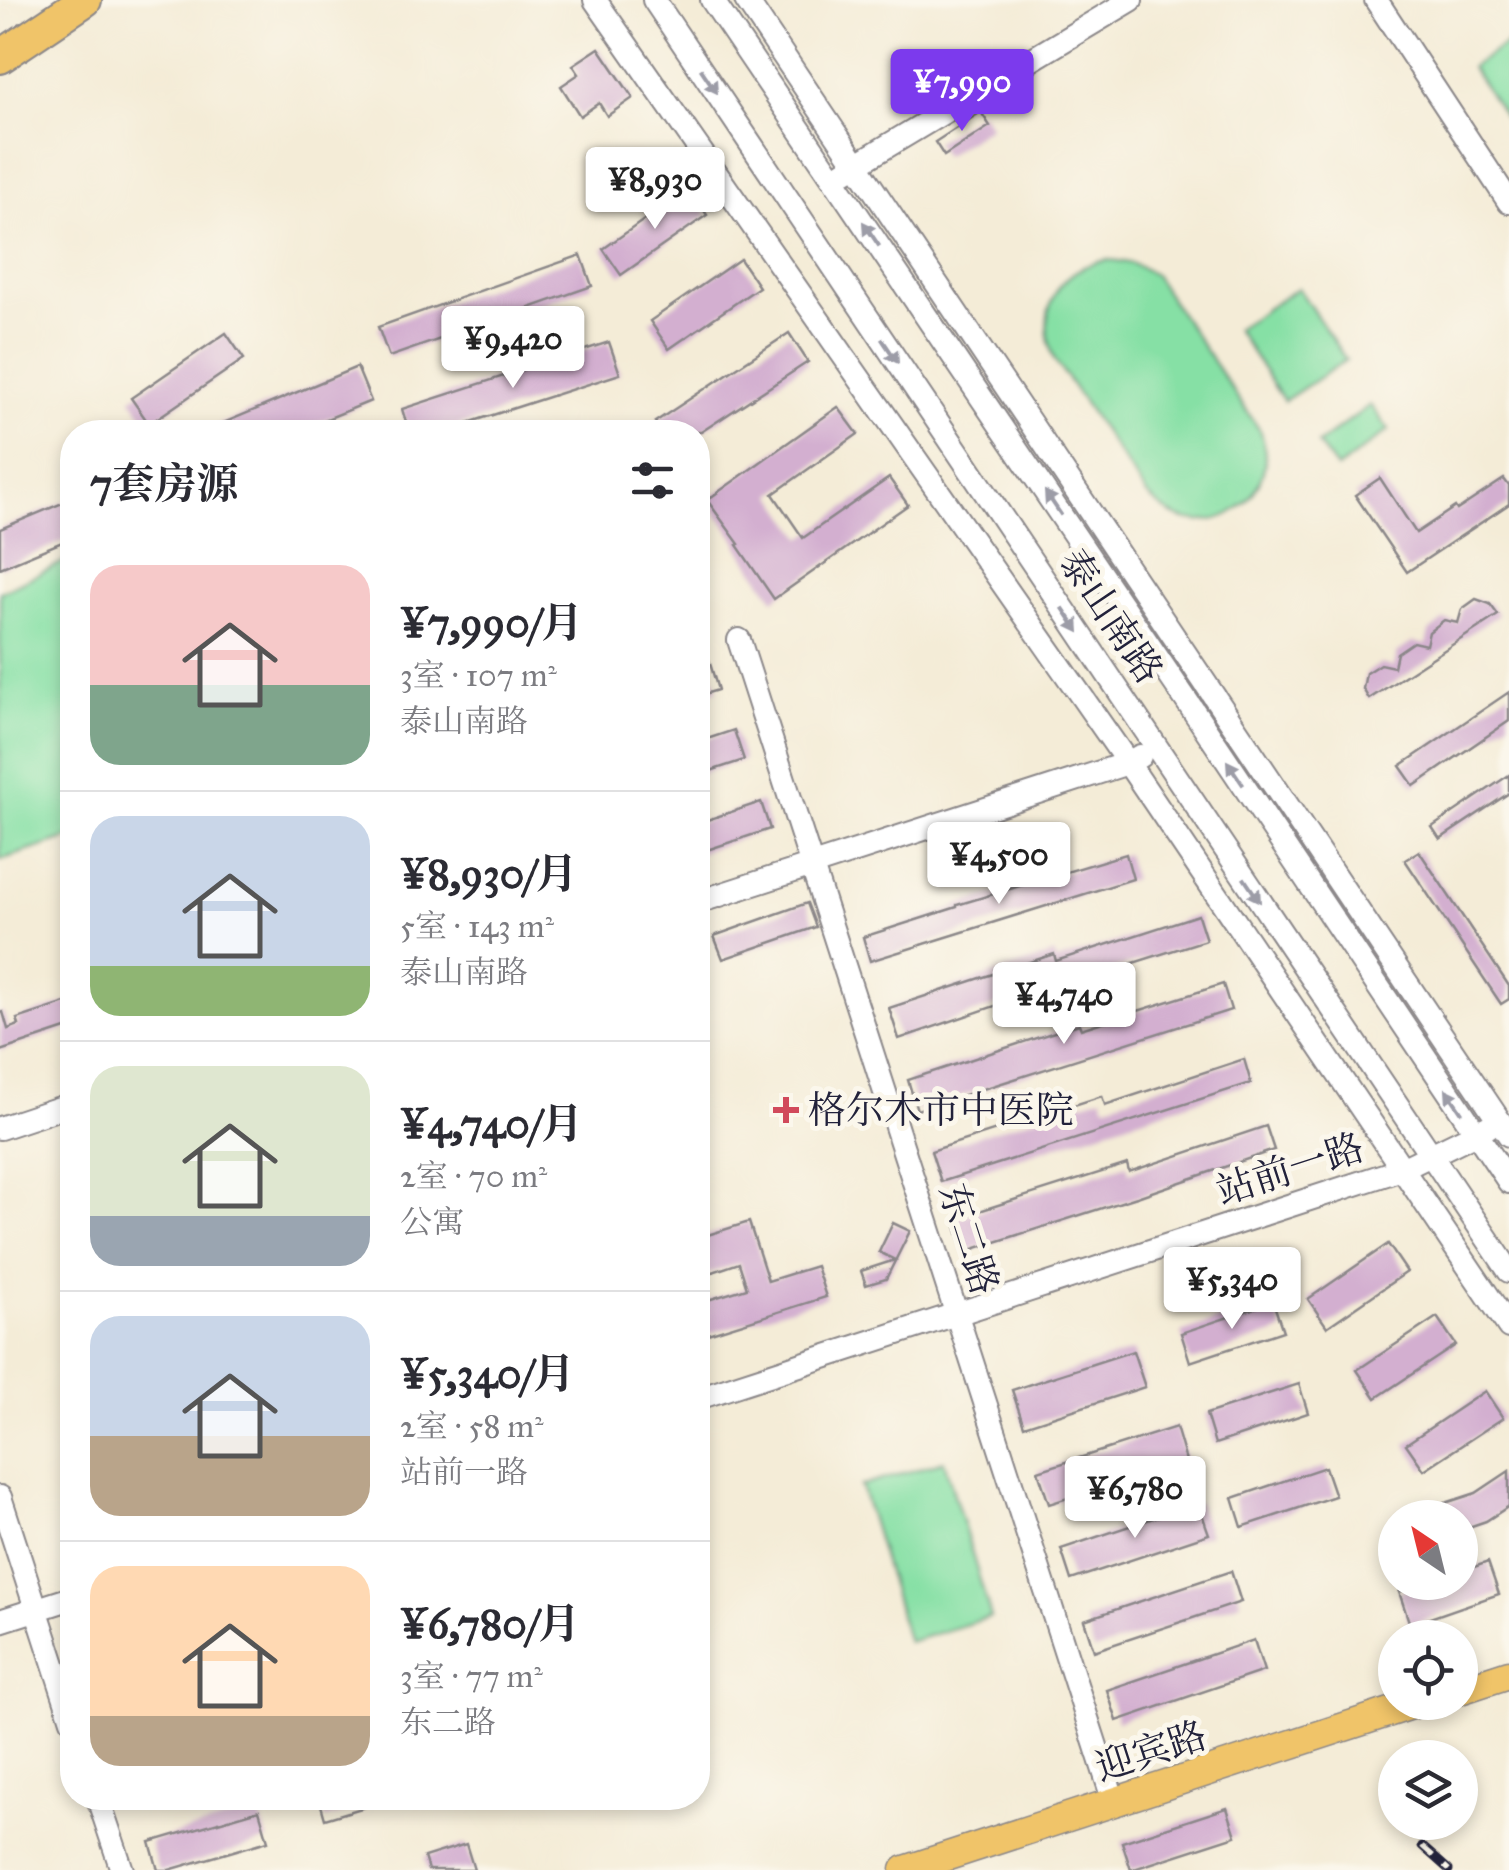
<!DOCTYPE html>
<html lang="zh">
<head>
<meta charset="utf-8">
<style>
	:root { --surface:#fff; --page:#f7f7f7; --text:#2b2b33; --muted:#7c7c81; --line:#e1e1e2; --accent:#7c3aed }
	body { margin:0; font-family:"IM FELL Great Primer","Noto Serif SC",serif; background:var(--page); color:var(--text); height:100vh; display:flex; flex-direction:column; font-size:38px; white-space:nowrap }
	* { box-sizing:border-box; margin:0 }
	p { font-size:32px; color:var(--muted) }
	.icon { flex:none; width:55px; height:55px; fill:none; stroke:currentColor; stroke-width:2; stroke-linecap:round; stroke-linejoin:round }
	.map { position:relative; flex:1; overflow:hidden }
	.sheet { position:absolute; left:60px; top:420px; width:650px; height:1390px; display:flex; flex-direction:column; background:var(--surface); border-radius:40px; box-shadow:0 5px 15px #0003 }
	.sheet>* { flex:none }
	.needle { width:65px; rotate:325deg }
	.tools { position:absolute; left:1378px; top:1500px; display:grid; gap:20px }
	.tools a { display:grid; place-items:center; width:100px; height:100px; border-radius:50%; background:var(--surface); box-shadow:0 5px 15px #0003; font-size:50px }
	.price { position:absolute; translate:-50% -85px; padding:0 22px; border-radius:10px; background:#fff; color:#222; font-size:32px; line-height:65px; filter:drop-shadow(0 2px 5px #0008) }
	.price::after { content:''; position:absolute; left:50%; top:60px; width:30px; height:22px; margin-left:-15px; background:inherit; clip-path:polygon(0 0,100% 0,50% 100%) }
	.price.current { background:var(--accent); color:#fff }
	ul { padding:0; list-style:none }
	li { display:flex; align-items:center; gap:30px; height:250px; padding:0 30px }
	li+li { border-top:2px solid var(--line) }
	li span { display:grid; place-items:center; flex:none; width:280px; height:200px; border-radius:30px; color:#555 }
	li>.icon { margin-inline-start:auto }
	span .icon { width:120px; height:120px; fill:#fffc; stroke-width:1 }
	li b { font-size:42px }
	h2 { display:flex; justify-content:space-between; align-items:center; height:120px; padding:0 30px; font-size:42px }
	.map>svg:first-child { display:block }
</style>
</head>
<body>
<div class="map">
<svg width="1509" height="1870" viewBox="0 0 1509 1870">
	<rect width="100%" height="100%" fill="#fbf7ec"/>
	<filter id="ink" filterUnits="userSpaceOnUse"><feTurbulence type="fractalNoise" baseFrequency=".01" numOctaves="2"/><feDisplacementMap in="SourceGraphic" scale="20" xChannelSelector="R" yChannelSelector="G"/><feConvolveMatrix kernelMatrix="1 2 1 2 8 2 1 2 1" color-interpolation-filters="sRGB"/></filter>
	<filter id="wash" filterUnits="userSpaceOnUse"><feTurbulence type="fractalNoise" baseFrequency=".0048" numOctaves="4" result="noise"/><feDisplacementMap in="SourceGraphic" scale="40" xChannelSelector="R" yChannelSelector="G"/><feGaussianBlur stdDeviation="2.25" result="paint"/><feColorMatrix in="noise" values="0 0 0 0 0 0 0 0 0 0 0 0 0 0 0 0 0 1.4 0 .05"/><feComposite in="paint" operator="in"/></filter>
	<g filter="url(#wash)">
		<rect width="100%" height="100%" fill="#f4ecd7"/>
		<g fill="#86e0a5" stroke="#548170" stroke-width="2.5">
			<polygon points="1509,42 1509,123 1471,67"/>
			<path d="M 1108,260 C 1126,261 1139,265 1154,275 L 1261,432 C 1263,440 1265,448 1265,456 C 1265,492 1233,524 1196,521 C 1176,520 1161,508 1147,495 L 1054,359 C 1036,311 1056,268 1108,260 Z"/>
			<polygon points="1298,288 1346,360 1284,401 1236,329"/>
			<polygon points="1370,405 1389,430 1337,469 1318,444"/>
			<polygon points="72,558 72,837 0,860 0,592"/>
			<polygon points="944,1461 991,1617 908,1642 861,1486"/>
		</g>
		<g id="blocks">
			<g fill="#d3afd0">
				<polygon points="599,48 633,98 607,116 599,103 580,116 561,86 579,74 573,65"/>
				<polygon points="981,112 990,126 944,156 935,142"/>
				<polygon points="689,188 707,215 621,275 603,249"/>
				<polygon points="581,255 592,286 389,357 378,327"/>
				<polygon points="740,259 759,287 669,349 650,321"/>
				<polygon points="226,333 244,359 149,424 131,398"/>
				<polygon points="789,333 808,362 701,432 662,432 655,422"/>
				<polygon points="609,342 620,374 440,432 409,432 402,409"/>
				<polygon points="357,367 371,401 295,432 202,432"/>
				<polygon points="838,407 858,434 773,494 803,538 889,478 908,505 774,599 737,545 739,544 707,500"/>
				<polygon points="1380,478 1416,533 1455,507 1457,510 1504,479 1509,486 1509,504 1407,572 1355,495"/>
				<polygon points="72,499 72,538 0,568 0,529"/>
				<polygon points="1476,599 1490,604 1498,615 1369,699 1363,689 1366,673 1380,664 1394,667 1397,653 1413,642 1426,645 1429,632 1444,620 1458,623 1462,609"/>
				<polygon points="709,660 718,690 698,696 698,664"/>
				<polygon points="1509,692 1509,721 1414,786 1400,766"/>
				<polygon points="734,730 744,760 698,775 698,742"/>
				<polygon points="1509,775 1509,793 1440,839 1432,827"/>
				<polygon points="761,802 770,829 698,853 698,823"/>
				<polygon points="1419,851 1509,986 1509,999 1501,1004 1405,860"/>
				<polygon points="1126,854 1133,879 870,961 863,937 957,907 957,905"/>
				<polygon points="807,903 816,927 723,959 714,936"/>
				<polygon points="1198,915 1206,940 1086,978 1085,975 899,1039 889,1008 1054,954 1056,961"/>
				<polygon points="1223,984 1231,1010 917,1110 908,1080 1079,1024 1081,1029"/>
				<polygon points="72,1001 72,1027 0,1051 0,1012 3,1012 8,1029 19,1025 17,1019"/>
				<polygon points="1244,1059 1251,1083 941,1182 931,1151 1102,1096 1105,1105"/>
				<polygon points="1266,1126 1274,1150 1137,1197 964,1252 954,1219 1127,1164 1129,1172"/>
				<polygon points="749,1222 768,1281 816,1266 826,1297 698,1337 698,1303 747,1288 739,1263 698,1277 698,1238"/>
				<polygon points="893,1223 910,1231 886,1279 866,1285 861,1271 895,1260 879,1252"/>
				<polygon points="1388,1244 1407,1272 1327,1327 1308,1299"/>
				<polygon points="1273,1302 1283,1331 1190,1362 1181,1333"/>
				<polygon points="1437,1317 1456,1345 1376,1398 1357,1370"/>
				<polygon points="1133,1351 1145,1387 1024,1426 1012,1390"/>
				<polygon points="1299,1384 1308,1413 1215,1444 1206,1414"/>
				<polygon points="1485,1391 1503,1418 1424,1470 1406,1444"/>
				<polygon points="1176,1427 1186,1461 1049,1504 1038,1471"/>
				<polygon points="1325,1467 1335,1496 1242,1527 1233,1498"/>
				<polygon points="1509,1471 1509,1506 1486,1521 1460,1530 1460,1518 1409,1518 1408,1515 1476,1493"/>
				<polygon points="1198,1503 1209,1534 1071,1580 1061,1549"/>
				<polygon points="1488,1562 1499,1594 1410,1625 1399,1592 1428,1582 1460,1582 1460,1572"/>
				<polygon points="1231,1571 1241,1602 1094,1651 1084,1620"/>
				<polygon points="1254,1640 1264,1671 1117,1721 1107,1690"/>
				<polygon points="319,1798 385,1798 385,1801 325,1819"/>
				<polygon points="1227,1808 1236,1836 1131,1870 1122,1842"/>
				<polygon points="259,1810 268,1841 169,1870 158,1870 150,1842"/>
				<polygon points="466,1844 474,1870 428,1870 424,1857"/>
			</g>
		</g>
	</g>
	<g filter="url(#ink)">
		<use href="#blocks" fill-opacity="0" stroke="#8b8789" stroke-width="2.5"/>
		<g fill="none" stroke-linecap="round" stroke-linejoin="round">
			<defs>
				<g id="minor">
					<polyline points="595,0 1128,763 1509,1327"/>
					<polyline points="654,0 1509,1271"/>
					<polyline points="712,0 1199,719 1509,1182"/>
					<polyline points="746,0 1509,1135"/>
					<polyline points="1376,0 1509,202"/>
					<polyline points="844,172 1131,0"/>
					<polyline points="739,640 1114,1802"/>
					<polyline points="698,902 1128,763 1140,756"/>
					<polyline points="0,1128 72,1104"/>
					<polyline points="698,1398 1402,1169 1488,1127"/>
					<polyline points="0,1497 72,1720"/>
					<polyline points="0,1621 72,1598"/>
					<polyline points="98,1798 122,1870"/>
				</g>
				<g id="major">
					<polyline points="1460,1690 1509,1674"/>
					<polyline points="905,1870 1421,1702"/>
				</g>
				<polyline id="highway" points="0,57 85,0"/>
			</defs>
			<use href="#minor" stroke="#8b8789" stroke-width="26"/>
			<use href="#major" stroke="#8b8789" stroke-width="31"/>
			<use href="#highway" stroke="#8b8789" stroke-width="36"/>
			<use href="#minor" stroke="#fff" stroke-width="22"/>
			<use href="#major" stroke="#f0c469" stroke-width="28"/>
			<use href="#highway" stroke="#f0c469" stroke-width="32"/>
			<defs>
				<polyline id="rail" points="1422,1846 1449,1870"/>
			</defs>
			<use href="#rail" stroke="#22223b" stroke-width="9"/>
			<use href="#rail" stroke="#fbf7ec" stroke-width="5" stroke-dasharray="15" stroke-linecap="butt"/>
		</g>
		<defs><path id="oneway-solid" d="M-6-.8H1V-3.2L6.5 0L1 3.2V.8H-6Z" transform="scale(2.5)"/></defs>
		<g fill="#9c9ca7">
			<use href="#oneway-solid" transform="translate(709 81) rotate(56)"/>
			<use href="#oneway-solid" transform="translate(871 234) rotate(-124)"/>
			<use href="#oneway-solid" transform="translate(890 351) rotate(56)"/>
			<use href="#oneway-solid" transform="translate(1053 503) rotate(-124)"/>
			<use href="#oneway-solid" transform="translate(1071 620) rotate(56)"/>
			<use href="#oneway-solid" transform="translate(1235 773) rotate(-124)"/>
			<use href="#oneway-solid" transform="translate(1252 890) rotate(56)"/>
			<use href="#oneway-solid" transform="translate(1454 1101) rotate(-124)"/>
		</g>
	</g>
	<path fill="#d1495b" stroke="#fbf7ec" stroke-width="4" d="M781 1095h10v10h10v10h-10v10h-10v-10h-10v-10h10z"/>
	<g text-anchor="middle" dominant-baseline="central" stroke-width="10" stroke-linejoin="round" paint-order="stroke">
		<g font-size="38" fill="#22223b" stroke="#fbf7ec">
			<text transform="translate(1111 616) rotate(56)">泰山南路</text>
			<text transform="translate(1290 1169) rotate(-18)">站前一路</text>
			<text transform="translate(969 1239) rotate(72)">东二路</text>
			<text transform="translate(1151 1751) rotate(-18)">迎宾路</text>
		</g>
		<g font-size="38" fill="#22223b" stroke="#fbf7ec" text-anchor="start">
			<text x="808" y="1110">格尔木市中医院</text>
		</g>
	</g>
</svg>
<div class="tools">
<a><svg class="needle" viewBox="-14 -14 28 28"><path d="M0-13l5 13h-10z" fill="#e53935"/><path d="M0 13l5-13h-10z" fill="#7c7c81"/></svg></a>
<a><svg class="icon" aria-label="locate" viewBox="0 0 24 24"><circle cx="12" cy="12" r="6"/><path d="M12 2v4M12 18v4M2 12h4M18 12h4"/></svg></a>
<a><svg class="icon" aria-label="layers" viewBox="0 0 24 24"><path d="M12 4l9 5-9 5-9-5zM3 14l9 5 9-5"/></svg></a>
</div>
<b class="price current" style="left:962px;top:134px">¥7,990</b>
<b class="price" style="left:655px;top:232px">¥8,930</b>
<b class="price" style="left:513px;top:391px">¥9,420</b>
<b class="price" style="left:999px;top:907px">¥4,500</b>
<b class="price" style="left:1064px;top:1047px">¥4,740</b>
<b class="price" style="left:1232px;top:1332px">¥5,340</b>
<b class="price" style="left:1135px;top:1541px">¥6,780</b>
<section class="sheet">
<h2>7套房源<svg class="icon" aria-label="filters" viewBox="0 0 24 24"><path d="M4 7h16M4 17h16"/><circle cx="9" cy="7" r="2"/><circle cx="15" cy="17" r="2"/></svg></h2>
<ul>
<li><span style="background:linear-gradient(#f6c9c9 60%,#7fa58c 0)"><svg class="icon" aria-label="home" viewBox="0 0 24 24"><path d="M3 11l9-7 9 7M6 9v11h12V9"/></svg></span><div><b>¥7,990/月</b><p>3室 · 107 m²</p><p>泰山南路</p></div></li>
<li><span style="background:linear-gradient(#c9d6e8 75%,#8fb573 0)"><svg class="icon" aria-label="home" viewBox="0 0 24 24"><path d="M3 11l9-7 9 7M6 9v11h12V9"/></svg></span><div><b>¥8,930/月</b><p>5室 · 143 m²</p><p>泰山南路</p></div></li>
<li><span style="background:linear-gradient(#dfe7d0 75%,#9aa5b1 0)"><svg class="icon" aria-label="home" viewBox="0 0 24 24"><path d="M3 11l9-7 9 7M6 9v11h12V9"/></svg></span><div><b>¥4,740/月</b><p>2室 · 70 m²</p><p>公寓</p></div></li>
<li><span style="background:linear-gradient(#c9d6e8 60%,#b9a48a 0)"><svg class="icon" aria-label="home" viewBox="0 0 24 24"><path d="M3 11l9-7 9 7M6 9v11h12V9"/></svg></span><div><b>¥5,340/月</b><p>2室 · 58 m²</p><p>站前一路</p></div></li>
<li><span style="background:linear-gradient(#ffd9b3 75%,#b9a48a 0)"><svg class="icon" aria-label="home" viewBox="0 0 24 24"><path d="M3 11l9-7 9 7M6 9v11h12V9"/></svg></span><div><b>¥6,780/月</b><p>3室 · 77 m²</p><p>东二路</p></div></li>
</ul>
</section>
</div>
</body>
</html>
